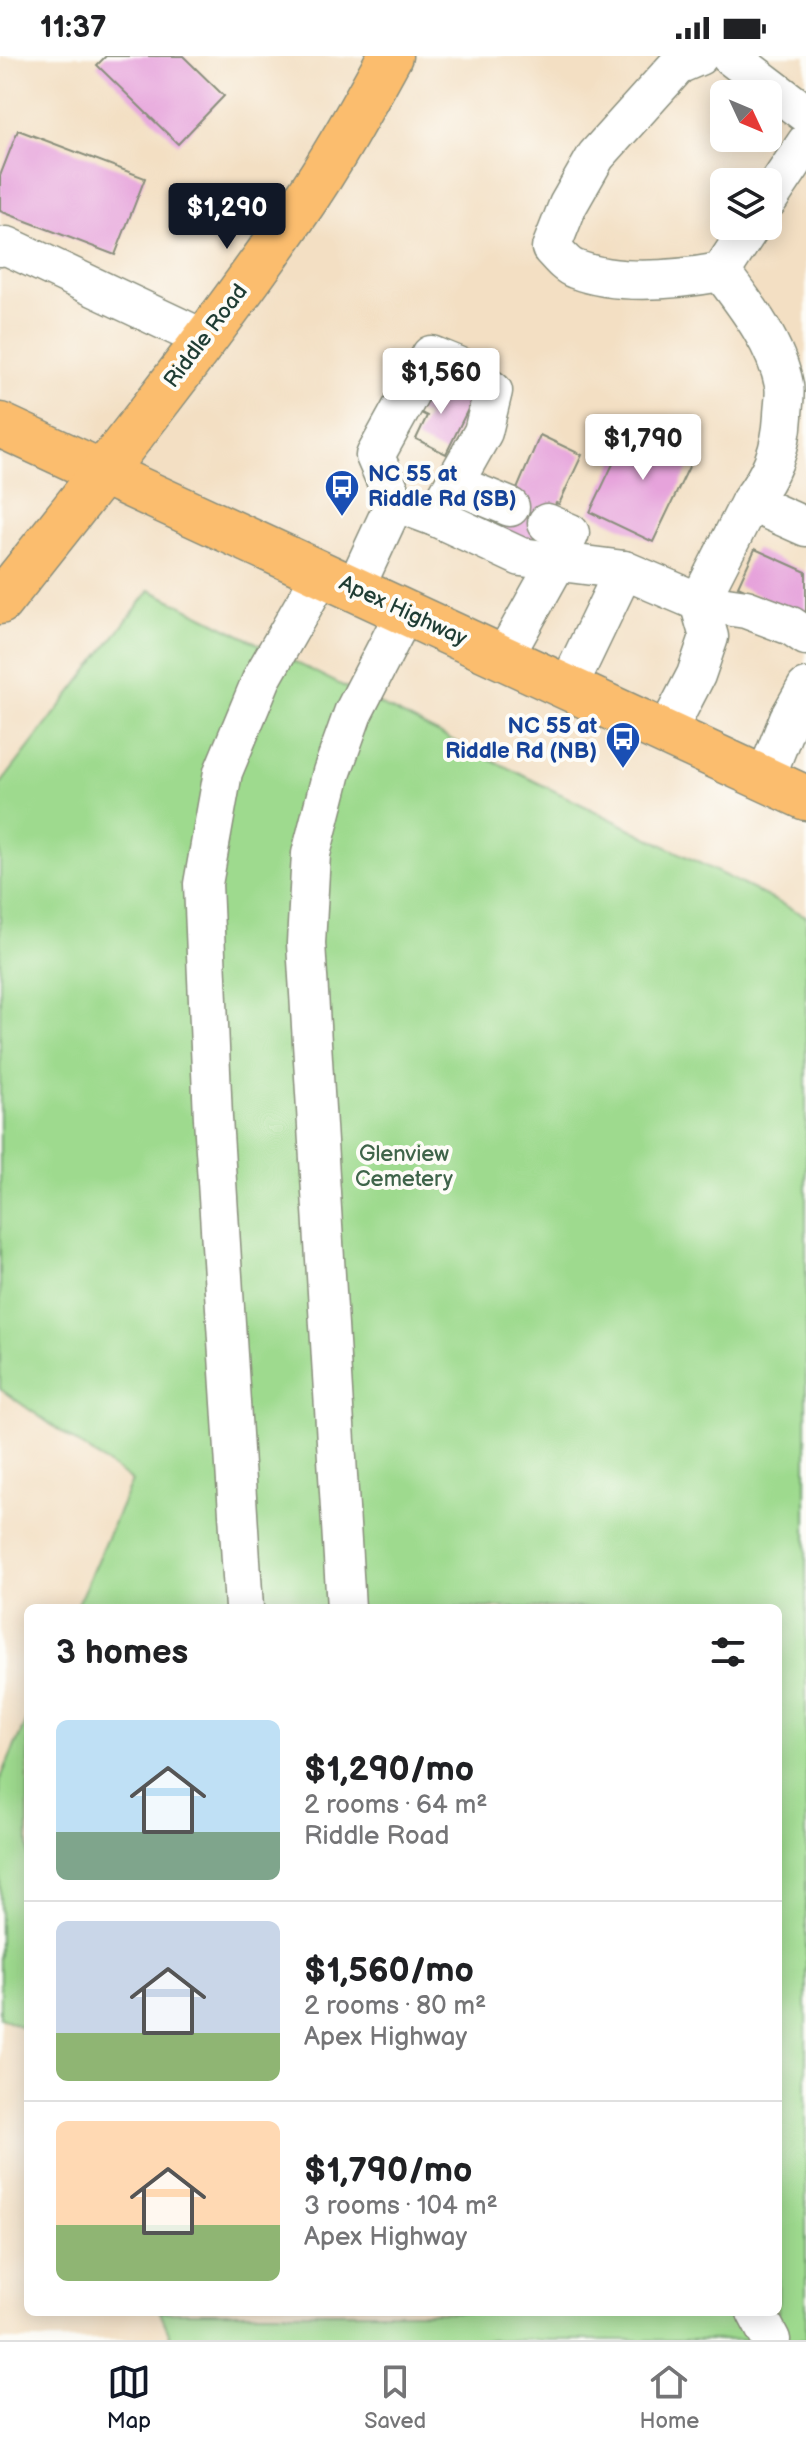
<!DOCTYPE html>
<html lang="en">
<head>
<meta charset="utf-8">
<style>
	:root { --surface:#fff; --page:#f6f6f6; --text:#202124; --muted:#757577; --line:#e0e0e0; --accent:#111827 }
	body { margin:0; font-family:"Balsamiq Sans",sans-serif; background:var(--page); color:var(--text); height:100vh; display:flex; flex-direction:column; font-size:30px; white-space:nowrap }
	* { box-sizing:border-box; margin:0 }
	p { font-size:26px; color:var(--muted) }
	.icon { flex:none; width:44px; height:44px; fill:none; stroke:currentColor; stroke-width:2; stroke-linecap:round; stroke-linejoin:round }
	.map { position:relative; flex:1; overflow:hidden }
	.panel { position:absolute; left:24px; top:1548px; width:758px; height:712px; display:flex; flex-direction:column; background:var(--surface); border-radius:12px; box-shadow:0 4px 20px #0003 }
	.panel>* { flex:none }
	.needle { width:52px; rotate:134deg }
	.controls { position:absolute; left:710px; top:24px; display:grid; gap:16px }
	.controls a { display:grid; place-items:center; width:72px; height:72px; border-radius:12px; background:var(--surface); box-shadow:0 4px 20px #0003; font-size:40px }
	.price { position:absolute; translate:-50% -68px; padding:0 18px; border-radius:8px; background:#fff; color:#222; font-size:26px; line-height:52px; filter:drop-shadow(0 2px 4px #0008) }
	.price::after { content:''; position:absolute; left:50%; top:48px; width:24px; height:18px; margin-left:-12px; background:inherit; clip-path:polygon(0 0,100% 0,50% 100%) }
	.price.on { background:var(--accent); color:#fff }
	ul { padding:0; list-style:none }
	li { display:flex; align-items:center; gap:24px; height:200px; padding:0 32px }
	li+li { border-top:2px solid var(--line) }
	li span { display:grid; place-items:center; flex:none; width:224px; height:160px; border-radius:12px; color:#555 }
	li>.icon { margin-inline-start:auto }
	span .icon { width:96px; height:96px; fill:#fffc; stroke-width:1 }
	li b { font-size:34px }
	h2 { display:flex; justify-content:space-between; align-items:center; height:96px; padding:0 32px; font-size:34px }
	.status { display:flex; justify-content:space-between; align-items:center; height:56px; padding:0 40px; background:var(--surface); direction:ltr }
	.status svg { height:22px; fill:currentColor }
	.dock { display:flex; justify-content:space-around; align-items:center; height:112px; border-top:2px solid var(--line); background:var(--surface); font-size:22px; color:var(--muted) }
	.dock a { display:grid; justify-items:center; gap:4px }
	.dock .on { color:var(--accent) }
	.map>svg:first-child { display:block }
</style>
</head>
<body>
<div class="status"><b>11:37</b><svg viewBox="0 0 49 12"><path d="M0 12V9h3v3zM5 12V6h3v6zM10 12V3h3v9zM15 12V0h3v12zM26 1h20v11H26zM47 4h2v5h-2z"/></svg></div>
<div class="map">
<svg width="806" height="2284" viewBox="0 0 806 2284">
	<rect width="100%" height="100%" fill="#fdfcf7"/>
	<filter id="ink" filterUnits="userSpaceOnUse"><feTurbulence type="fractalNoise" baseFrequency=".0125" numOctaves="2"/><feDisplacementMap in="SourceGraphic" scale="16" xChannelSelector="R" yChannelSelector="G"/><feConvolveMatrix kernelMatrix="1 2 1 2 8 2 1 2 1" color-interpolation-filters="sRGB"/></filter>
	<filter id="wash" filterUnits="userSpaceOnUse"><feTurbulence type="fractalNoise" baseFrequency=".006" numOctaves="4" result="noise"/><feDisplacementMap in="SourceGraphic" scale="32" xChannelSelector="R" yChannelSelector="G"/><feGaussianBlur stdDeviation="1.8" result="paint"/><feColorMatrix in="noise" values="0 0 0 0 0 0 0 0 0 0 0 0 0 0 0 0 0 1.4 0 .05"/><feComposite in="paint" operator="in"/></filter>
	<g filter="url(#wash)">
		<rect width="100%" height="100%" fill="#f3dfc3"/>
		<g fill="#9eda8e" stroke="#5e8c61" stroke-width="2">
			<polygon points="150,534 806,860 806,2284 172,2284 160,2256 778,2256 778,1552 76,1552 132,1425 0,1333 0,729"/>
			<polygon points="28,1660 28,1974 0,1961 0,1724"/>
		</g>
		<g id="blocks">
			<g fill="#e6a3db">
				<polygon points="106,0 183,0 224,40 178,88 97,9"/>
				<polygon points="18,74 145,122 115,199 0,155 0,120"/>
				<polygon points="429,324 472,345 446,398 416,383 427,360 415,354"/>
				<polygon points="633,366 696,396 653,486 590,456"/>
				<polygon points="540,379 582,399 559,448 556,447 534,494 498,478"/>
				<polygon points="755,493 806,516 806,561 738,530"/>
			</g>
		</g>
	</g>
	<g filter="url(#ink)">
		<use href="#blocks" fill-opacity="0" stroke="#898e7c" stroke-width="2"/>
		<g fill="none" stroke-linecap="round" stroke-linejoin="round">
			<defs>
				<g id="minor">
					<path d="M 699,0 L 678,9 L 596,100 L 568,149 L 551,192 C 558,199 566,210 575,213 C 618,230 676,224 721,216 L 751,170"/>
					<polyline points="730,0 806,58"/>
					<polyline points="768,144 806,87"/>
					<polyline points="0,191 7,190 204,283"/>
					<path d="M 721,216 C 746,249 776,287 784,329 C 786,339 783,351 783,360 C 781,395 771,418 750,446"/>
					<polyline points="454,428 510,451"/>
					<polyline points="395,446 375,400 431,299 463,312 493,335 483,376 435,461"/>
					<polyline points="355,532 395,446 435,461 521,501 624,514"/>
					<polyline points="504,601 557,506 570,477 547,467"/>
					<polyline points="568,631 624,514 699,546 746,553 791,570 806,580"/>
					<polyline points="666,677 696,619 709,581 699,546 750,446 806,471"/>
					<polyline points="765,723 789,662 806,632"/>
					<polyline points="244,1552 213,1062 203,828 223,716 262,622 322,517"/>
					<polyline points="346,1552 306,887 311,798 332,716 353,657 405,556"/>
					<polyline points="756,2256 771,2284"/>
				</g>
				<g id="major">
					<polyline points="0,369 806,742"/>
					<path d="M 0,546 C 102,418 204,290 297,156 C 332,106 361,53 390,0"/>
				</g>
			</defs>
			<use href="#minor" stroke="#898e7c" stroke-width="41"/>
			<use href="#major" stroke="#898e7c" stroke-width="47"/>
			<use href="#minor" stroke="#fff" stroke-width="38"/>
			<use href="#major" stroke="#fbbd6e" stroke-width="44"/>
		</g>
	</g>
	<defs>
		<symbol id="bus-pin" viewBox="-11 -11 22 30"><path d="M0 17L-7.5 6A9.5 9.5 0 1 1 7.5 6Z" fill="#1a4fb4" stroke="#fdfcf7"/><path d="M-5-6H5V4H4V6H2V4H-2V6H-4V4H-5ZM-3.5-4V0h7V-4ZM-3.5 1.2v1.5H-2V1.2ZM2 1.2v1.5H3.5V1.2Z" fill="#fff"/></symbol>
	</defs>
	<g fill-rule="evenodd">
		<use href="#bus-pin" x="322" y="411" width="40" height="54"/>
		<use href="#bus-pin" x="603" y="663" width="40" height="54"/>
	</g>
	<g text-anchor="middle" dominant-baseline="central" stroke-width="8" stroke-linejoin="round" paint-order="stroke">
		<g font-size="22" fill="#1f3d34" stroke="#fdfcf7">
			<text transform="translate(206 280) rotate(-53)">Riddle Road</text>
			<text transform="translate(403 555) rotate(25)">Apex Highway</text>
		</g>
		<g font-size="22" font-weight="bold" fill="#164399" stroke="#fdfcf7" text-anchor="start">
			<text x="368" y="418">NC 55 at<tspan x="368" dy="25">Riddle Rd (SB)</tspan></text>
			<text x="597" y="670" text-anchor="end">NC 55 at<tspan x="597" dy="25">Riddle Rd (NB)</tspan></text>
		</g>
		<g font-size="22" fill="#3f644a" stroke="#fdfcf7">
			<text x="404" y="1098">Glenview<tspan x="404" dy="25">Cemetery</tspan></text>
		</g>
	</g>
</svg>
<div class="controls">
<a><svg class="needle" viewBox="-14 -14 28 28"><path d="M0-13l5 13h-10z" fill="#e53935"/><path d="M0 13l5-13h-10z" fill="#757577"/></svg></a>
<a><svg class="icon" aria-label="layers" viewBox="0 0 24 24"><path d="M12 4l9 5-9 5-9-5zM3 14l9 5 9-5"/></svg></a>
</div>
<b class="price on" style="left:227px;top:195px">$1,290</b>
<b class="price" style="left:441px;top:360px">$1,560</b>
<b class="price" style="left:643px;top:426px">$1,790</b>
<section class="panel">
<h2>3 homes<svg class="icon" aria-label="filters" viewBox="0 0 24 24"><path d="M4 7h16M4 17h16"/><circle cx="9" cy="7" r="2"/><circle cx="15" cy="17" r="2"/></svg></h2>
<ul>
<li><span style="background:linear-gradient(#bfe0f5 70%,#7fa58c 0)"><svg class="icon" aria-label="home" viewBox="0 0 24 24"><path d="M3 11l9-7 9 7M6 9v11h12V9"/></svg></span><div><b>$1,290/mo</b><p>2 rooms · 64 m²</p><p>Riddle Road</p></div></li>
<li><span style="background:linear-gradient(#c9d6e8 70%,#8fb573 0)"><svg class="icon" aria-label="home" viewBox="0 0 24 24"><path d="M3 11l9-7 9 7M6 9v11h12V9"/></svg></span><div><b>$1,560/mo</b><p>2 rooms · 80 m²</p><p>Apex Highway</p></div></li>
<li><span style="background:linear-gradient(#ffd9b3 65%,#8fb573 0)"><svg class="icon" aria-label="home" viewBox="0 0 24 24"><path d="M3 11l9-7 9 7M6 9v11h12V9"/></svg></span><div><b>$1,790/mo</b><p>3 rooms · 104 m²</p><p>Apex Highway</p></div></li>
</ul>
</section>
</div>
<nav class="dock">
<a class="on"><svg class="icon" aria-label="map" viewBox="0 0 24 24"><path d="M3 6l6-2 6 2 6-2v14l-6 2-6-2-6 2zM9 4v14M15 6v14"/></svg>Map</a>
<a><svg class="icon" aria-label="saved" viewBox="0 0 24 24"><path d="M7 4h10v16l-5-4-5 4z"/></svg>Saved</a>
<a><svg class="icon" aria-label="home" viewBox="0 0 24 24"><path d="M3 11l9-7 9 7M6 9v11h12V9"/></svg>Home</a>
</nav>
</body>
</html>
